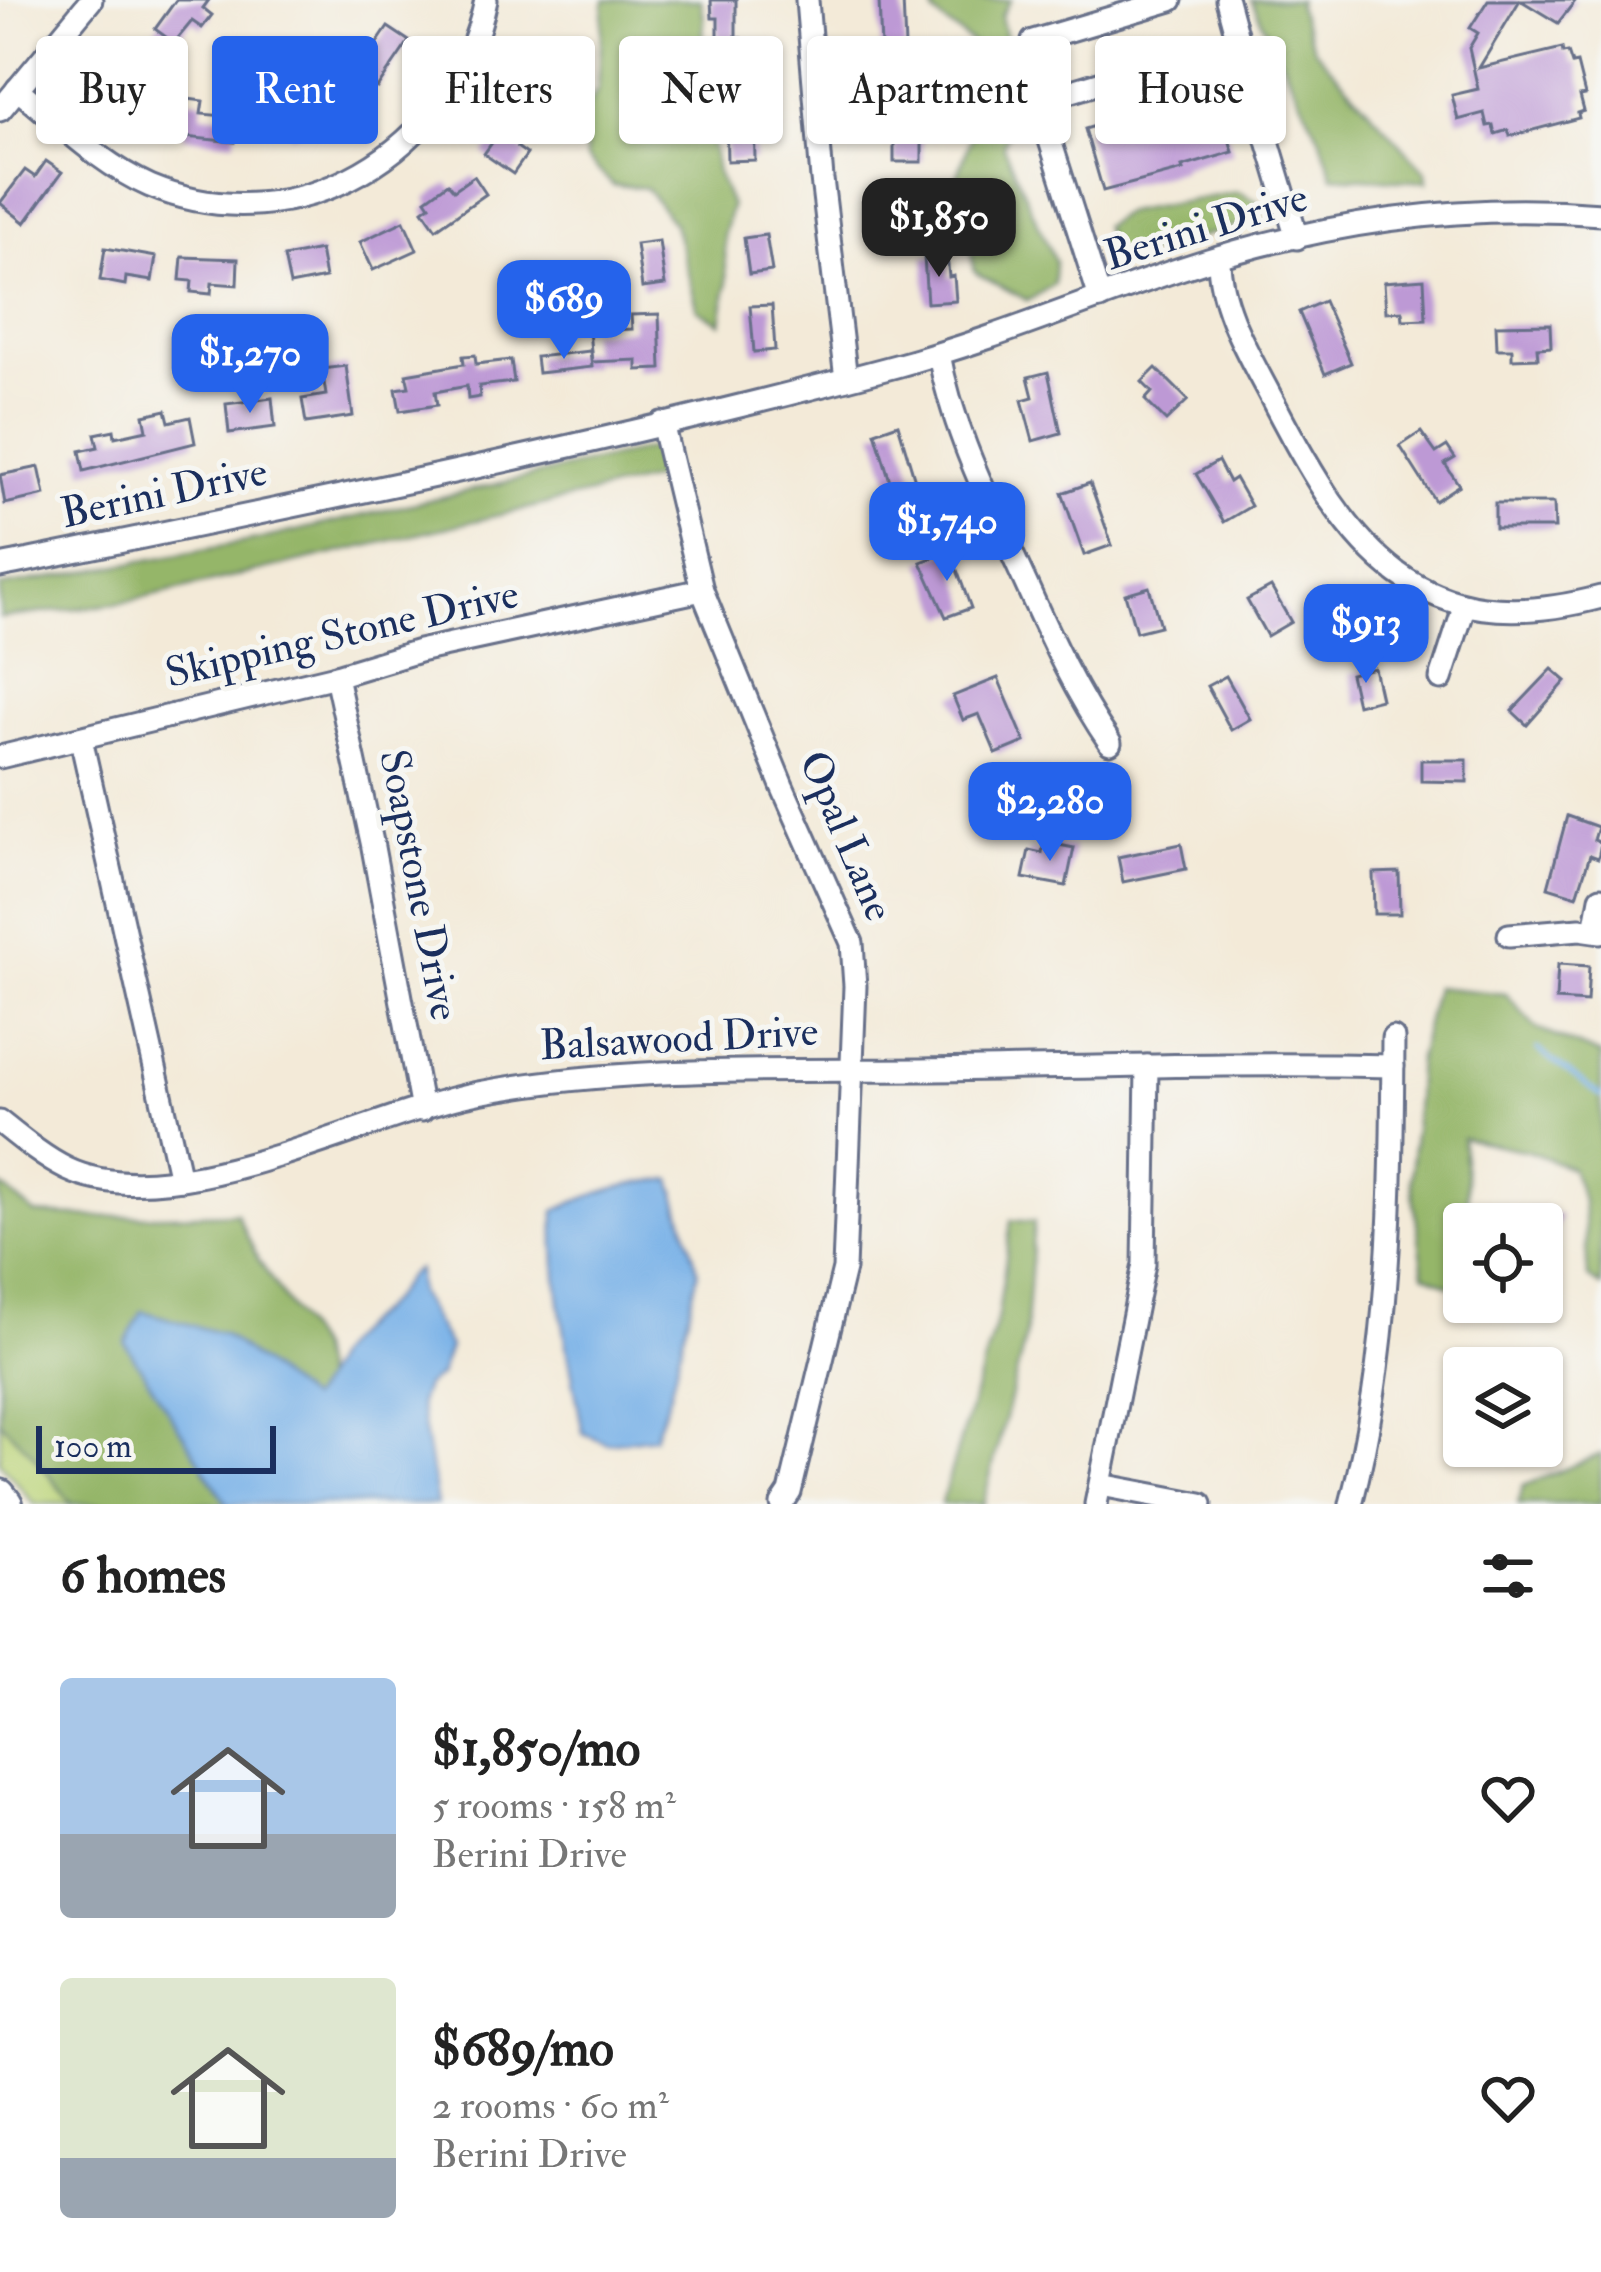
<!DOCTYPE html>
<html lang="en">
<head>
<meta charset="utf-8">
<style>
	:root { --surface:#fff; --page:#f2f2f2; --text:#222; --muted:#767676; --accent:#2563eb }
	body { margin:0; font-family:"IM FELL Double Pica",serif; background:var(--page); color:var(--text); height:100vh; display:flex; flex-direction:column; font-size:45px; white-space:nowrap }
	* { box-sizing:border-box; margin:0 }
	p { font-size:39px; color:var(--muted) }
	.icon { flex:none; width:66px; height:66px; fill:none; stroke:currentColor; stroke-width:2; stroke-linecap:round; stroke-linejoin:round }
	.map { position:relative; height:1504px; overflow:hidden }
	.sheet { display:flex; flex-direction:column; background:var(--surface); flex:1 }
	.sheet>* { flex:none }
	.hud { position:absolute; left:36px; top:36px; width:1530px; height:108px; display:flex; gap:24px }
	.tools { position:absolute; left:1443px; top:1203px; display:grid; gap:24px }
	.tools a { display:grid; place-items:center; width:120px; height:120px; border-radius:12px; background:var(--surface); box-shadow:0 3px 9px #0004; font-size:60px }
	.scale { position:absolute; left:36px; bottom:30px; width:240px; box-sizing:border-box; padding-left:12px; border:6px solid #1b2f5e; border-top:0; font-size:33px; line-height:42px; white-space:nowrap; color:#1b2f5e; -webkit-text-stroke:9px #f6f6f2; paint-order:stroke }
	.price { position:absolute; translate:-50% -102px; padding:0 27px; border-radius:24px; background:var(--accent); color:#fff; font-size:39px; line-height:78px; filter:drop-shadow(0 3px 6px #0008) }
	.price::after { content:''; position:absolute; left:50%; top:72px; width:36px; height:27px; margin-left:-18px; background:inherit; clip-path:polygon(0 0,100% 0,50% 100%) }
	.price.selected { background:#222; color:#fff }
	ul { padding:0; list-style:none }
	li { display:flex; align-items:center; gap:36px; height:300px; padding:0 60px }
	li span { display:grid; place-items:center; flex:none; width:336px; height:240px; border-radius:12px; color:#555 }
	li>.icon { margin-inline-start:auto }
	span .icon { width:144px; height:144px; fill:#fffc; stroke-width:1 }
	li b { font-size:51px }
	h2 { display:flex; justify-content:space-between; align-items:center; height:144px; padding:0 60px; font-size:51px }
	.chip { padding:0 42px; border-radius:12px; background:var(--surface); box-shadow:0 3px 9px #0004; font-size:42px; line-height:108px }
	.chip.selected { background:var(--accent); color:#fff }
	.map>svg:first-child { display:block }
</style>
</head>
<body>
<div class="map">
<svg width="1601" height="1504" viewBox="0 0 1601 1504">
	<rect width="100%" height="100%" fill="#f6f6f2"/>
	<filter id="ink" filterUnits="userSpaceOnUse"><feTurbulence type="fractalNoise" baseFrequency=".00833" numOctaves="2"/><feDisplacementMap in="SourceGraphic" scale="24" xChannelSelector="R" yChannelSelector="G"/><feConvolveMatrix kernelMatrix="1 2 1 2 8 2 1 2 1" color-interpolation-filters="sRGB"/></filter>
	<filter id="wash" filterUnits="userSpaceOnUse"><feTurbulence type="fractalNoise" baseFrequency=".004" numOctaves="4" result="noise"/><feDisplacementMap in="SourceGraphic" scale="48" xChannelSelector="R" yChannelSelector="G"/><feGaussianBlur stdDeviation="2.7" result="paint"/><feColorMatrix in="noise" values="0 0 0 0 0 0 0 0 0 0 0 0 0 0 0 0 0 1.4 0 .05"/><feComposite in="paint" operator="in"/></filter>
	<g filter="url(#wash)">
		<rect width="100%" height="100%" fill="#f3ead8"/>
		<polygon fill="#bcd479" stroke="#6c826c" stroke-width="3" points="0,1422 30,1451 72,1504 34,1504 0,1462"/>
		<g fill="#95b669" stroke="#587264" stroke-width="3">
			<polygon points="604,0 701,0 704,19 701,76 717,173 731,206 724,234 727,285 721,323 698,310 674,224 646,188 613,185 586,158 583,113 598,89"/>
			<path d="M 932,0 L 1011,0 L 1001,16 C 1012,66 1021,97 1003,146 L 1055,261 L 1054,284 L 1028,301 C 1010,289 991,284 974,271 L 968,227 L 954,186 L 990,81 L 974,45 L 934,14 Z"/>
			<polygon points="1251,0 1299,0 1297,6 1314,49 1426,172 1427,182 1333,176 1321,140"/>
			<polygon points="1238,192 1261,203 1261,219 1124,260 1111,252 1103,226 1126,212"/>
			<polygon points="652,448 659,478 122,603 0,618 0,587 257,540"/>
			<polygon points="1435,987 1506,994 1537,1029 1601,1055 1601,1286 1588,1278 1583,1202 1571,1168 1528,1151 1462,1138 1470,1224 1464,1224 1464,1264 1455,1288 1424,1273 1411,1181 1418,1058"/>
			<polygon points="0,1185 35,1214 96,1217 236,1213 258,1259 317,1349 323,1385 308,1401 223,1334 204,1470 227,1504 72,1504 30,1451 0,1422"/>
			<polygon points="1011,1220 1034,1222 1025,1340 983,1504 941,1504 998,1316"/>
			<polygon points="1601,1454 1601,1504 1518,1504 1523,1486"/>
		</g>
		<g fill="#77b0e7" stroke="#4970a2" stroke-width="3">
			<path d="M 672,1180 L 698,1271 L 670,1393 L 654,1437 L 607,1443 L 583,1433 C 570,1358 552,1288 555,1211 C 595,1192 629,1181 672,1180 Z"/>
			<path d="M 417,1269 L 418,1293 L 449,1347 L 439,1376 L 425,1386 L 419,1403 L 437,1504 L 227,1504 L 125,1343 L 142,1311 L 223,1334 L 308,1400 C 323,1385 325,1369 337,1352 C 352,1330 374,1318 392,1298 C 401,1287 405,1276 417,1269 Z"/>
		</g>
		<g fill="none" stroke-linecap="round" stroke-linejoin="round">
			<polyline stroke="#77b0e7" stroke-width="4.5" points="1537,1049 1601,1096"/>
		</g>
		<g id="blocks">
			<g fill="#bd99d5">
				<polygon points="176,0 209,0 203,8 212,15 202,28 192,21 174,43 155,29"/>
				<polygon points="711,0 736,0 736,38 742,38 742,77 718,77 718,18 712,18"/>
				<polygon points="879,0 903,0 906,71 882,71"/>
				<polygon points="1488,0 1576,0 1558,23 1520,0 1479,68 1562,48 1563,53 1568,52 1572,64 1577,63 1585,95 1580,96 1584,111 1578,113 1579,118 1510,136 1508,130 1495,134 1493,125 1487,126 1484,113 1458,120 1452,95 1478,89 1469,48 1478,33 1470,28"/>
				<polygon points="388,27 409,41 377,88 356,74"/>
				<polygon points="119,47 145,73 139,79 155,95 140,112 96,70"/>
				<polygon points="558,48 585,58 570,97 543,86"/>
				<polygon points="672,63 675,93 651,96 647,66"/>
				<polygon points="1214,90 1233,152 1182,167 1183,170 1103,191 1085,129 1135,114 1134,109 1163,100 1164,105"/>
				<polygon points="332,91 341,116 291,135 281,110"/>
				<polygon points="188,99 203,101 201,114 237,117 235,142 184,137"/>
				<polygon points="726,113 754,113 755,160 727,161"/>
				<rect x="894" y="117" width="28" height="45"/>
				<polygon points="506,123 525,135 517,147 527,154 513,174 484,154"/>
				<polygon points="46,161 62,172 25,223 0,203 25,170 35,177"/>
				<polygon points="474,176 486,194 436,229 423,210 430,205 426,199 448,183 454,190"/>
				<rect x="901" y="194" width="26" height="36"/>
				<polygon points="404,221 417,250 373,270 360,242"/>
				<polygon points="766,235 772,271 749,274 744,238"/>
				<polygon points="659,241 665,285 642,288 636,244"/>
				<polygon points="105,248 156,257 152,281 126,277 125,285 100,280"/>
				<polygon points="320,250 325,278 290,285 284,257"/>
				<polygon points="947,255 949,277 954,276 956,301 927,303 924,257"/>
				<polygon points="182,257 238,259 237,285 212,283 211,294 191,292 192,281 180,280"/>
				<polygon points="1424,279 1426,319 1403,320 1402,311 1386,312 1384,282"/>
				<polygon points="1324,301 1351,363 1325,374 1299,312"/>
				<polygon points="772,305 775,350 754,352 750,306"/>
				<polygon points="659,314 661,369 637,370 637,360 592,362 589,331 632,329 631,315"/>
				<polygon points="1550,324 1551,347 1537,348 1538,358 1512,359 1512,349 1497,349 1496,325"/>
				<polygon points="590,351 592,367 538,373 536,357"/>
				<polygon points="475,355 476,364 511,360 514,382 479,386 480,397 468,399 467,386 435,392 437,405 400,411 396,389 409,387 406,374 464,364 463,356"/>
				<polygon points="346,366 353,416 306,423 302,399 326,395 322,369"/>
				<polygon points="1156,368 1188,400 1166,421 1145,400 1152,392 1142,382"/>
				<polygon points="1048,372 1061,433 1033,441 1022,400 1033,397 1028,377"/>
				<polygon points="272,398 275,427 229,433 226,404"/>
				<polygon points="166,410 169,422 190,417 195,443 84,471 80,451 98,447 95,434 114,430 115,437 147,430 144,415"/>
				<polygon points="898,424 917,487 894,494 875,432"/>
				<polygon points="1421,432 1436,453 1447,446 1455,458 1445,464 1459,485 1435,501 1400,446"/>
				<polygon points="1218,461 1229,482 1235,478 1251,506 1224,522 1196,474"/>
				<polygon points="39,467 45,495 5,504 0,475"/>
				<polygon points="1090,483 1112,545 1084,555 1062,493"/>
				<polygon points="1495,503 1554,503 1555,528 1495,528"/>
				<polygon points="950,551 971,608 946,617 921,562"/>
				<polygon points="1149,587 1160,626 1136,632 1125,594"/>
				<polygon points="1271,587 1291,622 1267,636 1247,600"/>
				<polygon points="1374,668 1381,699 1357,705 1350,674"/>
				<polygon points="1552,669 1566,681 1527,725 1512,711"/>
				<polygon points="1226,676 1250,719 1231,730 1207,686"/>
				<polygon points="998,678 1025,742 996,754 979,714 963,720 953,696"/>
				<polygon points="1421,760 1467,760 1467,782 1421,781"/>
				<polygon points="1567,816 1598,827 1594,840 1601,843 1598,858 1590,855 1577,896 1548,887"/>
				<polygon points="1044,842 1074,848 1066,886 1023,878 1029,850 1042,853"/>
				<polygon points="1181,844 1186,869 1123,882 1118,857"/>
				<polygon points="1399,872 1400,914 1374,914 1373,873"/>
				<polygon points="1558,964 1589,966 1587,1002 1556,1000"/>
				<polygon points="1530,1208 1561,1216 1544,1265 1542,1224 1524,1224"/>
			</g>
		</g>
	</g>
	<g filter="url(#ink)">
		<use href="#blocks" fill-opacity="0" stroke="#677089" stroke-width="3"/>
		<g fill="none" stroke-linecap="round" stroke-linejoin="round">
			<defs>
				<g id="minor">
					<polyline points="807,0 822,179 846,379"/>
					<polyline points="1227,0 1238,41"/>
					<path d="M 17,89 C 60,123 100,164 150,186 C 296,247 456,150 486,0"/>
					<polyline points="1049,98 1033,41 1171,0"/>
					<polyline points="0,110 91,0"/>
					<path d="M 1219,257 C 1218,307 1252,360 1274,403 C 1350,549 1418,646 1601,597"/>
					<polyline points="1100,298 1040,109 1049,98 1238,41 1297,238"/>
					<path d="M 939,354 C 952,427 986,495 1016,562 C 1045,625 1070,685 1110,743"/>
					<polyline points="662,423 702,590 782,786 852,943 855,986 844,1269 790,1492 782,1504"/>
					<path d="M 0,566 C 300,505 601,445 896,366 C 993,340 1085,301 1180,269 C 1315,224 1459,202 1601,214"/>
					<polyline points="336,676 372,842 422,1110"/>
					<polyline points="1441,679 1465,605"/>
					<polyline points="81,739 180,1179"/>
					<polyline points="0,757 336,676 419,651 702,590"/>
					<polyline points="1595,930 1601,898"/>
					<polyline points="1509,935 1580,929 1601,932"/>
					<path d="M 0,1122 C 20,1138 44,1158 67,1169 C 173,1220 368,1114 478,1093 C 620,1066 777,1071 921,1070 C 1079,1068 1235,1062 1393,1066"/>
					<polyline points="1101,1485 1201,1504"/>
					<polyline points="1096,1504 1144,1264 1147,1066"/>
					<path d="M 1351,1504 C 1391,1352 1392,1194 1393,1038"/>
				</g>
				<polyline id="highway" points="0,1495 7,1504"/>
			</defs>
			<use href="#minor" stroke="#677089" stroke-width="27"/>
			<use href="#highway" stroke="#677089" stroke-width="36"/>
			<use href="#minor" stroke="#fff" stroke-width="21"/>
			<use href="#highway" stroke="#fff" stroke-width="30"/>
		</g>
	</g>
	<g text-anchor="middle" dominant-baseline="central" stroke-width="10" stroke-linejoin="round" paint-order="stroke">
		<g font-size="42" fill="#1b2f5e" stroke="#f6f6f2">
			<text transform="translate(1206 227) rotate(-17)">Berini Drive</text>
			<text transform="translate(164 493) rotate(-12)">Berini Drive</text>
			<text transform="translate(342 634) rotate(-13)">Skipping Stone Drive</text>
			<text transform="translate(846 836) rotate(67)">Opal Lane</text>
			<text transform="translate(419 885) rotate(79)">Soapstone Drive</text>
			<text transform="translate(679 1039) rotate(-3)">Balsawood Drive</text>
		</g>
	</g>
</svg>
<div class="tools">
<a><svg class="icon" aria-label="locate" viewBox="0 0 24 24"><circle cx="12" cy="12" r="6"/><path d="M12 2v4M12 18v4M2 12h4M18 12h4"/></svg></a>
<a><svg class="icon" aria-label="layers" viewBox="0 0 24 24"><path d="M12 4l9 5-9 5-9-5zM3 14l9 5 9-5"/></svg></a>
</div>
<div class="scale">100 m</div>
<b class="price selected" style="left:939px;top:280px">$1,850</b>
<b class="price" style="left:564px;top:362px">$689</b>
<b class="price" style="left:250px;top:416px">$1,270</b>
<b class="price" style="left:947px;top:584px">$1,740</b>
<b class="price" style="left:1366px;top:686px">$913</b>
<b class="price" style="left:1050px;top:864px">$2,280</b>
<div class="hud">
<a class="chip">Buy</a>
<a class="chip selected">Rent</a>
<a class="chip">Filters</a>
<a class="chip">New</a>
<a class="chip">Apartment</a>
<a class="chip">House</a>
</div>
</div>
<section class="sheet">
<h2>6 homes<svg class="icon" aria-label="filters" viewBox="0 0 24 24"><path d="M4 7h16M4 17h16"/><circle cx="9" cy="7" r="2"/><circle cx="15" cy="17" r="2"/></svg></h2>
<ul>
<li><span style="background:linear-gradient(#a9c7e8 65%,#9aa5b1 0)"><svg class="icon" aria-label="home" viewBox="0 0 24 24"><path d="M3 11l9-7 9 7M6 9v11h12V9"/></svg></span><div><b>$1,850/mo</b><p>5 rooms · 158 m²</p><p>Berini Drive</p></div><svg class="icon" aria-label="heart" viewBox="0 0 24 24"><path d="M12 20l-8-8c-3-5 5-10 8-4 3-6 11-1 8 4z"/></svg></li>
<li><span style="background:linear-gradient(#dfe7d0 75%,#9aa5b1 0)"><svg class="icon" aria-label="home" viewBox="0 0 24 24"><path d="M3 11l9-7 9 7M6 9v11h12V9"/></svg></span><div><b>$689/mo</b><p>2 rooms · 60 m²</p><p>Berini Drive</p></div><svg class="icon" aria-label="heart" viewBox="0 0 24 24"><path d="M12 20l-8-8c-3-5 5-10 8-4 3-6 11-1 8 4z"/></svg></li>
</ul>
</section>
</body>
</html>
